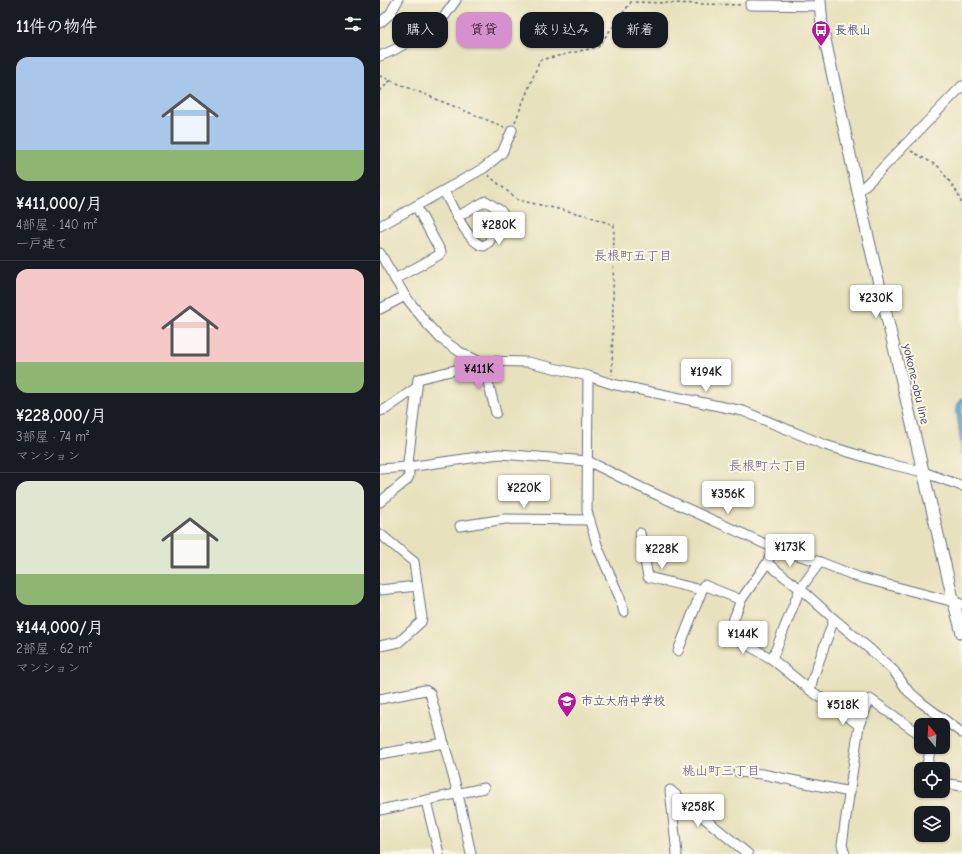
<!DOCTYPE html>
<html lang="ja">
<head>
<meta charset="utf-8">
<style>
	:root { --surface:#171b24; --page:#242831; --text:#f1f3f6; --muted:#9ea1a6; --line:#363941; --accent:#d690ce }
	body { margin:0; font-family:"Comic Neue","Klee One",sans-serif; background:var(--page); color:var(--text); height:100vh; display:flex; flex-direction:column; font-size:15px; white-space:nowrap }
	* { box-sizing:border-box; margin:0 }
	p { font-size:13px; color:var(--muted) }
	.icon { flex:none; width:22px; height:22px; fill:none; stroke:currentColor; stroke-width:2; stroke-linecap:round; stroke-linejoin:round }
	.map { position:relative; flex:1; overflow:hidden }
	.details { display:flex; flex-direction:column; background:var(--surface); width:380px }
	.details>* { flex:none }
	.hud { position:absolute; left:12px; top:12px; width:380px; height:36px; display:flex; gap:8px }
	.needle { width:26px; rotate:342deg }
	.buttons { position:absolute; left:534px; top:718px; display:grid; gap:8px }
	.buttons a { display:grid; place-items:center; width:36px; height:36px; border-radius:8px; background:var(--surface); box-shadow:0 1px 3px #0004; font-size:20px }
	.price { position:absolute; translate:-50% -34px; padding:0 9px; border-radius:4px; background:#fff; color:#222; font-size:13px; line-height:26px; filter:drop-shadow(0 1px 2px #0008) }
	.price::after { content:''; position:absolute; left:50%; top:24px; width:12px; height:9px; margin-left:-6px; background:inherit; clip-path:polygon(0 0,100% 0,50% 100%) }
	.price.on { background:var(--accent); color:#111 }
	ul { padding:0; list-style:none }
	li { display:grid; align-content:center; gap:8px; height:212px; padding:0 16px }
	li+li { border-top:1px solid var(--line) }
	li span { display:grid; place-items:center; height:124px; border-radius:12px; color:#555 }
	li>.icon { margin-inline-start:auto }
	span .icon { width:72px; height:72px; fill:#fffc; stroke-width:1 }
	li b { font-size:17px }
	h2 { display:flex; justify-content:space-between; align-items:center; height:48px; padding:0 16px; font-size:17px }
	.pill { padding:0 14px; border-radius:12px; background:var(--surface); box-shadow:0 1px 3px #0004; font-size:14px; line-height:36px }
	.pill.on { background:var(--accent); color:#111 }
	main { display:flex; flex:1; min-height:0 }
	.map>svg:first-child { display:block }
</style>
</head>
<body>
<main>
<section class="details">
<h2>11件の物件<svg class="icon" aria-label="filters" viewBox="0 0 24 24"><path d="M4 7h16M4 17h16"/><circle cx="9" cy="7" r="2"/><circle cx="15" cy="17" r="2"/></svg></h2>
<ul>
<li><span style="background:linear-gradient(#a9c7e8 75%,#8fb573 0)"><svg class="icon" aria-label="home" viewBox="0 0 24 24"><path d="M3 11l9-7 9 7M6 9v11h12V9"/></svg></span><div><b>¥411,000/月</b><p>4部屋 · 140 m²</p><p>一戸建て</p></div></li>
<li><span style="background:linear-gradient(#f6c9c9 75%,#8fb573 0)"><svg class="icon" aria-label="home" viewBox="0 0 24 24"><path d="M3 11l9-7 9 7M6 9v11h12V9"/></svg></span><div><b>¥228,000/月</b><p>3部屋 · 74 m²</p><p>マンション</p></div></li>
<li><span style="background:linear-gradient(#dfe7d0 75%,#8fb573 0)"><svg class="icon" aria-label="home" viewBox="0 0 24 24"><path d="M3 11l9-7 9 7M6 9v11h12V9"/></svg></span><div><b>¥144,000/月</b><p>2部屋 · 62 m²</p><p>マンション</p></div></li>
</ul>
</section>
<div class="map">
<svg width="582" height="854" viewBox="0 0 582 854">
	<rect width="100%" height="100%" fill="#fcf5e5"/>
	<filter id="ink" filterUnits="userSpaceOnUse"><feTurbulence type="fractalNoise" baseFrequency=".025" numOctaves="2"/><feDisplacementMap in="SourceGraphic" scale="8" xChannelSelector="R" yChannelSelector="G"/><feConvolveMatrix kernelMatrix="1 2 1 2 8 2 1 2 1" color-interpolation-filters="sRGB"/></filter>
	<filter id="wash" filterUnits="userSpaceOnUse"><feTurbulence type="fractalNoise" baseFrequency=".012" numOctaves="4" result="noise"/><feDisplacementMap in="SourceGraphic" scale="16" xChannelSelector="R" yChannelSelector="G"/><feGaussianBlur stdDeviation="0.9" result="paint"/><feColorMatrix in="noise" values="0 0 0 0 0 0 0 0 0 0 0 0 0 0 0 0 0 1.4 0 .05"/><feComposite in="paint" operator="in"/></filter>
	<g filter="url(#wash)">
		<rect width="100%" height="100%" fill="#e7e1bd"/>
		<polygon fill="#5ba2d1" stroke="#3b6898" points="582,398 582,454 576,405"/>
	</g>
	<g filter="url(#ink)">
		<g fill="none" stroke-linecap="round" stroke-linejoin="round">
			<defs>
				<g id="minor">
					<polyline points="370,5 440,6"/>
					<polyline points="0,23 10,14 18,0"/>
					<polyline points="0,56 14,50 59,24 76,0"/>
					<path d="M 64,191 C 71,204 88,244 104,246 L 109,242 L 123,214 L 121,211 L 106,201 L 78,216"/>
					<polyline points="479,191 494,177 582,86"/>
					<polyline points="0,226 104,168 122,153 132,130"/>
					<polyline points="0,253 25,296 48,325 61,339 80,352 98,361 148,362 208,376 232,384 363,411 445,445 505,463 543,472 582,486"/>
					<polyline points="15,279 59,255 61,252 36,206"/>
					<polyline points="0,309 25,296"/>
					<polyline points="103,362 116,413"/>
					<polyline points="208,376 207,511 218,548 240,598 244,612"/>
					<polyline points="0,411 6,409 36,388"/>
					<polyline points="0,469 28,467 119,454 208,461 262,488 394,548 440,562 478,577 582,604"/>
					<polyline points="0,502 27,480 29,476 28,462 38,379 91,366 98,361"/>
					<polyline points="80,526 125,519 210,520"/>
					<polyline points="260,533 268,577 322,590"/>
					<polyline points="0,534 34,562 42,618 41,622 19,642 0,646"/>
					<polyline points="394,548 387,563 424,592 454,619 492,651 514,671 528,691 542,703 582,733"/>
					<polyline points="387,563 361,600 348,634 392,659 420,589 440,562"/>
					<polyline points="0,590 37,586"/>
					<polyline points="454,619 433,678 430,690 479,725 462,845 465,854"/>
					<polyline points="298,651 324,585 361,600"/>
					<polyline points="392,659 430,690"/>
					<polyline points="0,699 45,690 50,693 78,794 91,854"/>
					<polyline points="479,725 490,699 541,735"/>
					<polyline points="0,754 64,743"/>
					<polyline points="546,769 551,747"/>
					<polyline points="358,772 382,774 470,792"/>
					<polyline points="563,783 582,786"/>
					<polyline points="46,801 59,854"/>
					<polyline points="0,810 104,788"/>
					<polyline points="297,854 290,790 368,854"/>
				</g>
				<polyline id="major" points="440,0 442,26 485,224 574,603 582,633"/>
			</defs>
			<use href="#minor" stroke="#626d7f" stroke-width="11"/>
			<use href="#major" stroke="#626d7f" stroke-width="13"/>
			<g stroke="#626d7f" stroke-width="1.5" stroke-dasharray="3 3" stroke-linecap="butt">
				<polyline points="0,76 124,127"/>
				<polyline points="0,91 11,80"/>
				<polyline points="135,122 160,60 218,47 251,2 362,5"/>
				<polyline points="531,151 559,167 577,192 582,204"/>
				<polyline points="108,175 138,200 205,215 234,225 232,375"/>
			</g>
			<use href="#minor" stroke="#fff" stroke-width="9"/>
			<use href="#major" stroke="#fff" stroke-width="11"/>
		</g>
	</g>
	<defs>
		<symbol id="bus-pin" viewBox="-11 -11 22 30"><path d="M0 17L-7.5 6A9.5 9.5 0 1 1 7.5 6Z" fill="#b5179e" stroke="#fcf5e5"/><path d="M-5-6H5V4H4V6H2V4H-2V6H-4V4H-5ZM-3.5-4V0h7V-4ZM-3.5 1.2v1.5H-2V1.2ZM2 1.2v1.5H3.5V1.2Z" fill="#fff"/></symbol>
		<symbol id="school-pin" viewBox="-11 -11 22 30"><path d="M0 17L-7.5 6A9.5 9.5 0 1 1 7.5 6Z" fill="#b5179e" stroke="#fcf5e5"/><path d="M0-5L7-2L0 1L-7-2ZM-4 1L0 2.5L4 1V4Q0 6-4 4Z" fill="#fff"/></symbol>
	</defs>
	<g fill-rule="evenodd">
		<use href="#bus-pin" x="430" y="19" width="22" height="30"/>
		<use href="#school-pin" x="176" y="690" width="22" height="30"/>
	</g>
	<g text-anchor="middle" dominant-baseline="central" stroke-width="4" stroke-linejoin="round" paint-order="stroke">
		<g font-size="12" fill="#1b2f5e" stroke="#fcf5e5" text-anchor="start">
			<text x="455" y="30">長根山</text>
			<text x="201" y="701">市立大府中学校</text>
		</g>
		<g font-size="12" fill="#1b2f5e" stroke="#fcf5e5">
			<text transform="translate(536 384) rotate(77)">yokone-obu line</text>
		</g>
		<g font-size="13" fill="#635885" stroke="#fcf5e5">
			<text x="253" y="255">長根町五丁目</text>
			<text x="388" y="465">長根町六丁目</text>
			<text x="341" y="770">桃山町三丁目</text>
		</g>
	</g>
</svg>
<div class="buttons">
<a><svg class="needle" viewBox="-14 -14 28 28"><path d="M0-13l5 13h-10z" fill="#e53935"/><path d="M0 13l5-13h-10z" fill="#9ea1a6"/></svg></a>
<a><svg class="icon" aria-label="locate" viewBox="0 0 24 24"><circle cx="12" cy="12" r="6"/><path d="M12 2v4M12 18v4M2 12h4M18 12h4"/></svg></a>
<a><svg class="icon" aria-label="layers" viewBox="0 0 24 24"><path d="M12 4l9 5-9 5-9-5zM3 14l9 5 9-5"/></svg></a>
</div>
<b class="price" style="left:119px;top:246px">¥280K</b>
<b class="price" style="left:496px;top:319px">¥230K</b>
<b class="price on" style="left:99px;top:390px">¥411K</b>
<b class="price" style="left:326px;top:393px">¥194K</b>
<b class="price" style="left:144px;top:509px">¥220K</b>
<b class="price" style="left:348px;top:515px">¥356K</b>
<b class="price" style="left:410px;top:568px">¥173K</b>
<b class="price" style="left:282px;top:570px">¥228K</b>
<b class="price" style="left:363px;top:655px">¥144K</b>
<b class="price" style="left:463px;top:726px">¥518K</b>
<b class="price" style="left:318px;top:828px">¥258K</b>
<div class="hud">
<a class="pill">購入</a>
<a class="pill on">賃貸</a>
<a class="pill">絞り込み</a>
<a class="pill">新着</a>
</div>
</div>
</main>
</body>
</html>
